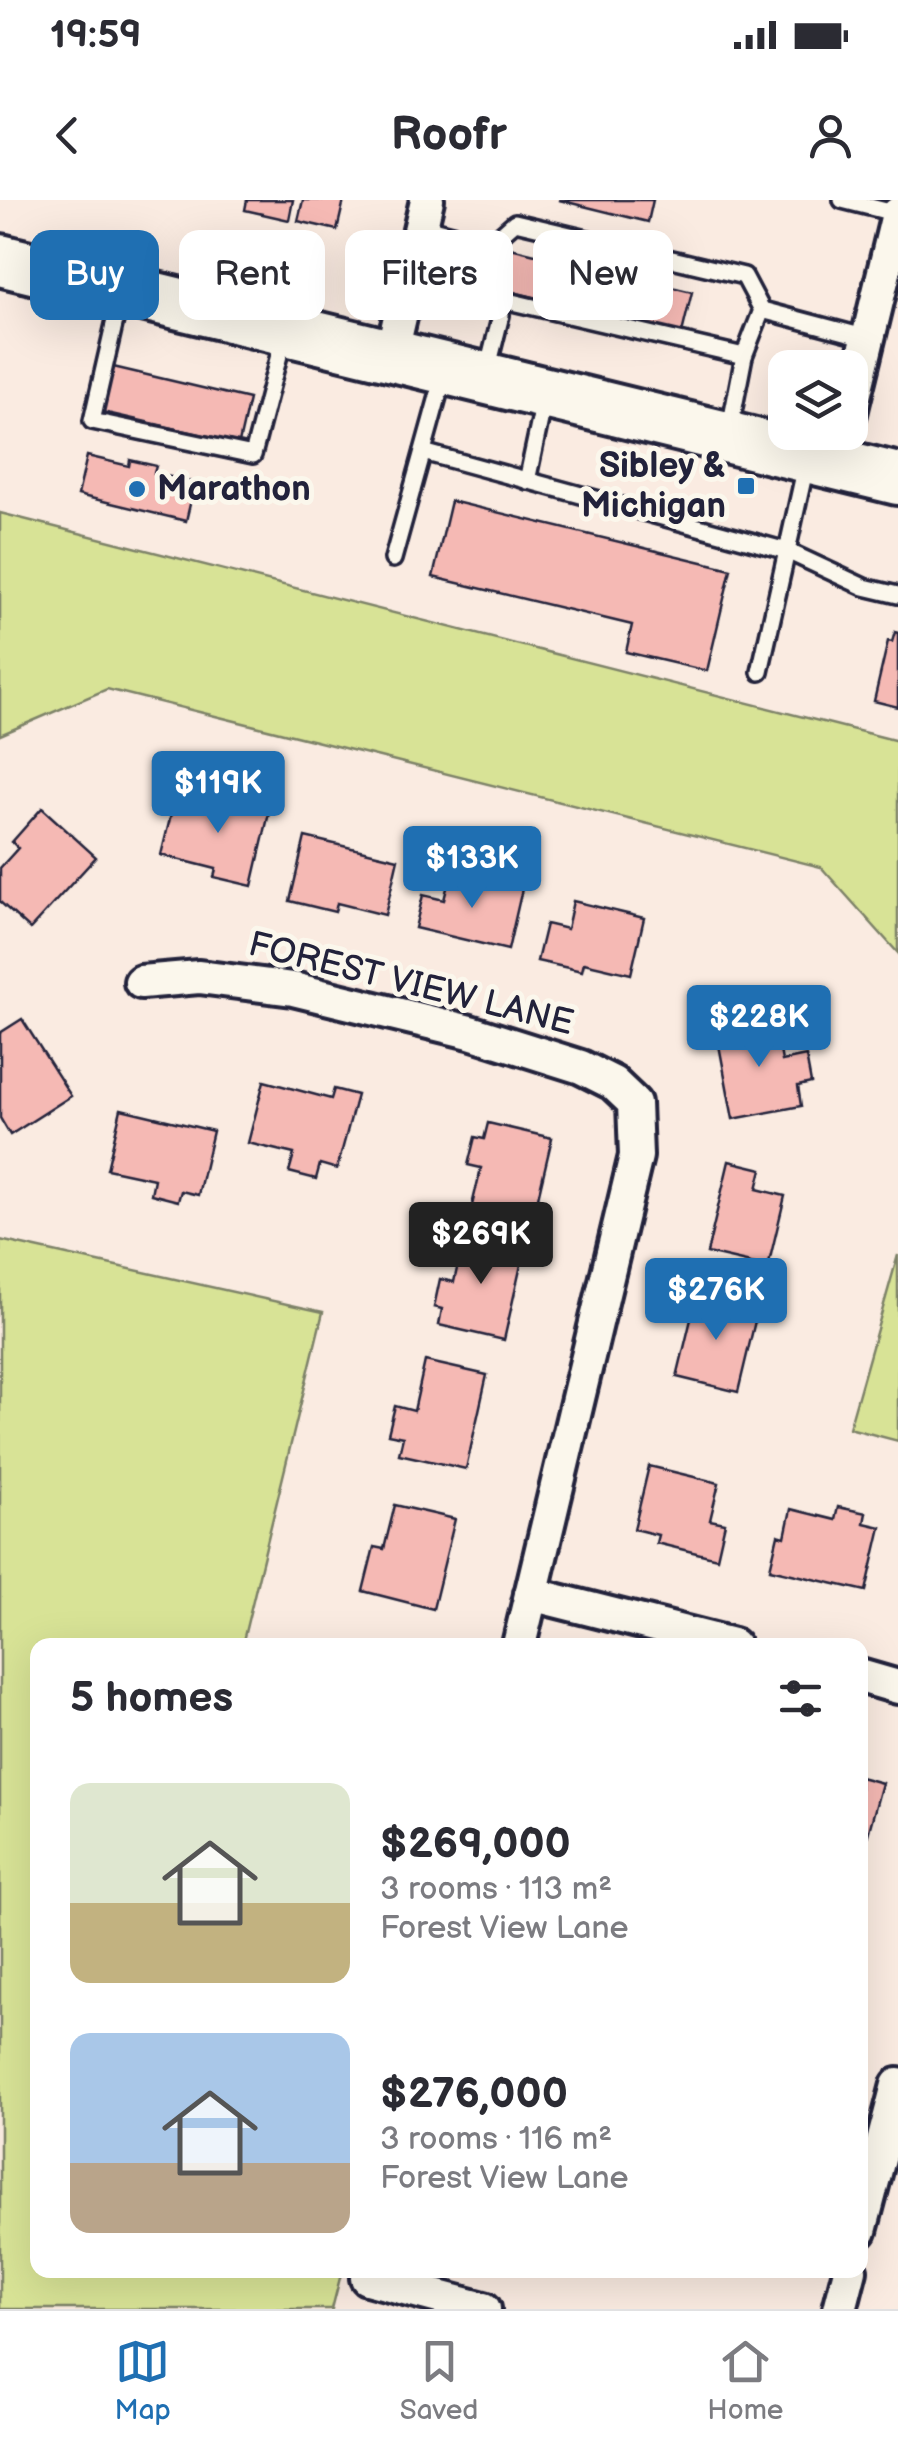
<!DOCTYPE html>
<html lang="en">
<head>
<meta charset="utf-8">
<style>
	:root { --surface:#fff; --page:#f2f2f3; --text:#2b2b33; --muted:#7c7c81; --line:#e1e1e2; --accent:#1f6fb2 }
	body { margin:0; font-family:"Balsamiq Sans",sans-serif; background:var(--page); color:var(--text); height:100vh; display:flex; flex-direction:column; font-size:38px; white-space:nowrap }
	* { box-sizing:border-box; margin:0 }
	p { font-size:32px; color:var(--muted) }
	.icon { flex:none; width:55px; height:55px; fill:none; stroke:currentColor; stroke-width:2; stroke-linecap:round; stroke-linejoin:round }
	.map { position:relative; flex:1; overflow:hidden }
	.drawer { position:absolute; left:30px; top:1438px; width:838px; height:640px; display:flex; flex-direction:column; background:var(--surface); border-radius:20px; box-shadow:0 10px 40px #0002 }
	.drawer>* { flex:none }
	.guide { position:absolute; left:30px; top:30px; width:840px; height:90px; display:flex; gap:20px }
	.controls { position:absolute; left:768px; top:150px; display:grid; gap:20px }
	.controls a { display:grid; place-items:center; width:100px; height:100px; border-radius:20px; background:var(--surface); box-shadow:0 10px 40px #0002; font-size:50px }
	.price { position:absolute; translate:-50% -85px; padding:0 22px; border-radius:10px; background:var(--accent); color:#fff; font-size:32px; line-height:65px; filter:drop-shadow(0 2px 5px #0008) }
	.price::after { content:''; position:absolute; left:50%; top:60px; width:30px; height:22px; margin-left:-15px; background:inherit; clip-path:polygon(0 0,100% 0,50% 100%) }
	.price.on { background:#222; color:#fff }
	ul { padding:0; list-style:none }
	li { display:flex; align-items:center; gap:30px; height:250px; padding:0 40px }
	li span { display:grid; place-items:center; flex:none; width:280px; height:200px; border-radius:20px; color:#555 }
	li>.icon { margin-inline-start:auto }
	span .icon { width:120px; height:120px; fill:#fffc; stroke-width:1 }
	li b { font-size:42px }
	h2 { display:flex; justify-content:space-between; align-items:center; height:120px; padding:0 40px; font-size:42px }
	.chip { padding:0 35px; border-radius:20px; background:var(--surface); box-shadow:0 10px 40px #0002; font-size:35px; line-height:90px }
	.chip.on { background:var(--accent); color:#fff }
	.status { display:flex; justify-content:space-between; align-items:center; height:70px; padding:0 50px; background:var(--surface); direction:ltr }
	.status svg { height:28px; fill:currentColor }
	header { display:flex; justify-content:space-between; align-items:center; height:130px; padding:0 40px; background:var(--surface); font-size:45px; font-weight:800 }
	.dock { display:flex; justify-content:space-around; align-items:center; height:140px; border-top:2px solid var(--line); background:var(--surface); font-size:28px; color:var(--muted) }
	.dock a { display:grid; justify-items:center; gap:5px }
	.dock .on { color:var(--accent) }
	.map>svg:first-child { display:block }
</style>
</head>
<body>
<div class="status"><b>19:59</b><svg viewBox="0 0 49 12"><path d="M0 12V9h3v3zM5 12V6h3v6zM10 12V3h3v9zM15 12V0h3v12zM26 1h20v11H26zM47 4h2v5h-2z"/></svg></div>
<header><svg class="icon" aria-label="back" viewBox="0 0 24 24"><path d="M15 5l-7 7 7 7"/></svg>Roofr<svg class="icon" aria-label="person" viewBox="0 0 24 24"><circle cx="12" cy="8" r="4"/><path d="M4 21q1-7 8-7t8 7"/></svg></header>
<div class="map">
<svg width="898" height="2109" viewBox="0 0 898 2109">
	<rect width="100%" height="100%" fill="#faebe1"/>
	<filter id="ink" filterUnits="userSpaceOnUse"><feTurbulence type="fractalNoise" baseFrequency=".01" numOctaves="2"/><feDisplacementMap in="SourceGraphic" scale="20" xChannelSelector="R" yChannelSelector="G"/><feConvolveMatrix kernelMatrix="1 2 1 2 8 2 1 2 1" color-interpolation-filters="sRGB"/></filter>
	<g filter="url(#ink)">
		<g fill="#d8e396" stroke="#7d8268" stroke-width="2.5">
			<polygon points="0,313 898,541 898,753 821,667 107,489 0,535"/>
			<polygon points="0,1040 323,1112 242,1445 38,1445 38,2070 342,2070 332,2109 0,2109"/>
			<polygon points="898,1055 898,1241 849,1228"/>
		</g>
		<g fill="#f5b9b4" stroke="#22223b" stroke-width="2.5">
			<polygon points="247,0 293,0 289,20 245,10"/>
			<polygon points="303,0 344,0 337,30 298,21"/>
			<polygon points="559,0 653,0 648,22"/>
			<polygon points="498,45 692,92 682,133 489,86"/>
			<polygon points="109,166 249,199 239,243 98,211"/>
			<polygon points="87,256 129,266 130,260 156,266 154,273 195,283 186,321 78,295"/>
			<polygon points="451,301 731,369 707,471 626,452 632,425 433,377"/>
			<polygon points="895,432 898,433 898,507 874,501 888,441 892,442"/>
			<polygon points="228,592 254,598 252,609 269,613 252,686 214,677 216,669 161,655 176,594 224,606"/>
			<polygon points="42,608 96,657 30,729 0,702 0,668 18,648 12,642"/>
			<polygon points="305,637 398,659 385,715 337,703 335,712 290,701"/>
			<polygon points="451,672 522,689 508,750 415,728 423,695 444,700"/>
			<polygon points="573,701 644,718 631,774 584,763 582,771 537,761 546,724 567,729"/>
			<polygon points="774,818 782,861 806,856 811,883 798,886 801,906 733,919 716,829"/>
			<polygon points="22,819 71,896 10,935 0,918 0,833"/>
			<polygon points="264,881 331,899 334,889 357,895 337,969 320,964 316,979 289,972 294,954 248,943"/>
			<polygon points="121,909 213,931 198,995 181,991 178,1001 151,994 154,979 107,969"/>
			<polygon points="488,923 552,938 530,1032 469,1018 481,968 468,965 475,937 484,939"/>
			<polygon points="729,961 762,969 757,989 785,996 768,1067 707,1053"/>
			<polygon points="465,1033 525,1047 504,1140 439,1125 442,1109 434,1107 440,1079 454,1082"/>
			<polygon points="699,1086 732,1094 727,1114 755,1121 738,1192 677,1177"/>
			<polygon points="425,1161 487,1175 466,1269 399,1254 403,1237 388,1234 395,1206 414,1211"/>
			<polygon points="649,1266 719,1283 710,1320 725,1323 717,1358 656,1343 658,1335 634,1329"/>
			<polygon points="395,1305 455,1319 433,1409 363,1391 374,1347 384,1349"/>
			<polygon points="838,1307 866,1313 864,1323 881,1327 866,1391 770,1369 778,1335 785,1337 791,1309 835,1320"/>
			<polygon points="860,1577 882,1583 860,1664"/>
		</g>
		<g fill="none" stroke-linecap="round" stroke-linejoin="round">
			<defs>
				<g id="service">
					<polyline points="842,0 898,14"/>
					<polyline points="421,26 490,44 501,115 487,171"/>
					<polyline points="490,44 515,22 744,76 762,110 868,138"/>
					<polyline points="121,94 92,221 253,255 284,136"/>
					<polyline points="499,99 744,156"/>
					<polyline points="729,233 744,156 762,110"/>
					<polyline points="423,252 787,351 864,387 898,395"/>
					<polyline points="527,281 544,201"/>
					<polyline points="393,359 444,175"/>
					<polyline points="760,472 807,261"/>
				</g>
				<g id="minor">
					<polyline points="391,156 427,0"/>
					<polyline points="850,213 898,14"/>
					<polyline points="141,782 199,777 293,789 470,832 581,867 613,883 634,903 636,956 519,1445"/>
					<polyline points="531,1394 733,1445"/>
					<polyline points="860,1476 898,1487"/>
					<polyline points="860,2031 898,1885"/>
					<polyline points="367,2078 484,2109"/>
					<polyline points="840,2109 850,2070"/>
				</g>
				<polyline id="primary" points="0,60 898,279"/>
			</defs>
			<use href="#service" stroke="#22223b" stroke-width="22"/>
			<use href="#minor" stroke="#22223b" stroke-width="40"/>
			<use href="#primary" stroke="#22223b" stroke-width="58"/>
			<use href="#service" stroke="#fbf7ec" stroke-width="15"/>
			<use href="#minor" stroke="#fbf7ec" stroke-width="32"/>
			<use href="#primary" stroke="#fbf7ec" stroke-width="50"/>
		</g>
	</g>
	<g fill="#1f6fb2" stroke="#fbf7ec" stroke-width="4">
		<rect x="736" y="276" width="20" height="20" rx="5"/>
		<circle cx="137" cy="289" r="10"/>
	</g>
	<g text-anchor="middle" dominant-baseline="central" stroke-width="10" stroke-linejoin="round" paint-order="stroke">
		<g font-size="35" font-weight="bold" fill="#22223b" stroke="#fbf7ec" text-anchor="end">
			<text x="726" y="266">Sibley &amp;<tspan x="726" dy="40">Michigan</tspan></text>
			<text x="157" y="289" text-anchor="start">Marathon</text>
		</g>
		<g font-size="35" fill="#22223b" stroke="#fbf7ec">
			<text transform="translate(411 784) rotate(14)">FOREST VIEW LANE</text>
		</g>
	</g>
</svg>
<div class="controls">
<a><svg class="icon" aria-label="layers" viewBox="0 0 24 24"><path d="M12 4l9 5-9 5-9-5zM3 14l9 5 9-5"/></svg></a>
</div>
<b class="price" style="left:218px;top:636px">$119K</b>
<b class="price" style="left:472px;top:711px">$133K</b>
<b class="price" style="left:759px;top:870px">$228K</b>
<b class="price on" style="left:481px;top:1087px">$269K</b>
<b class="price" style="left:716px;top:1143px">$276K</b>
<div class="guide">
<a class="chip on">Buy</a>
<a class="chip">Rent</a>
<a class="chip">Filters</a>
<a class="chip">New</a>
</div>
<section class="drawer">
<h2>5 homes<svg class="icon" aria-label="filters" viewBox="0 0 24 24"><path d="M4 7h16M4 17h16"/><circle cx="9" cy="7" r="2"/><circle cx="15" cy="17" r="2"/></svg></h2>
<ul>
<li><span style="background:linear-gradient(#dfe7d0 60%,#c2b280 0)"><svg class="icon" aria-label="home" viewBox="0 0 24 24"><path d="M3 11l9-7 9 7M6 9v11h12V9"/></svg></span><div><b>$269,000</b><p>3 rooms · 113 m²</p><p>Forest View Lane</p></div></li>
<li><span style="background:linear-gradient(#a9c7e8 65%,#b9a48a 0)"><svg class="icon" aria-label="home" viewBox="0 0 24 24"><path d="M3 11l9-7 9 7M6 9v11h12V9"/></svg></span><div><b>$276,000</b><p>3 rooms · 116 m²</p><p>Forest View Lane</p></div></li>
</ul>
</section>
</div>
<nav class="dock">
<a class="on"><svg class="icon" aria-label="map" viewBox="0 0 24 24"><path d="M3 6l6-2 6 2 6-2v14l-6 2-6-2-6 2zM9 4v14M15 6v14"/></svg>Map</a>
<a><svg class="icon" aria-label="saved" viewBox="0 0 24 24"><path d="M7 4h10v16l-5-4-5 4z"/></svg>Saved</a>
<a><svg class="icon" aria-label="home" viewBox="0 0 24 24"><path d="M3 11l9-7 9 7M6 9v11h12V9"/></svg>Home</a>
</nav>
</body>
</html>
